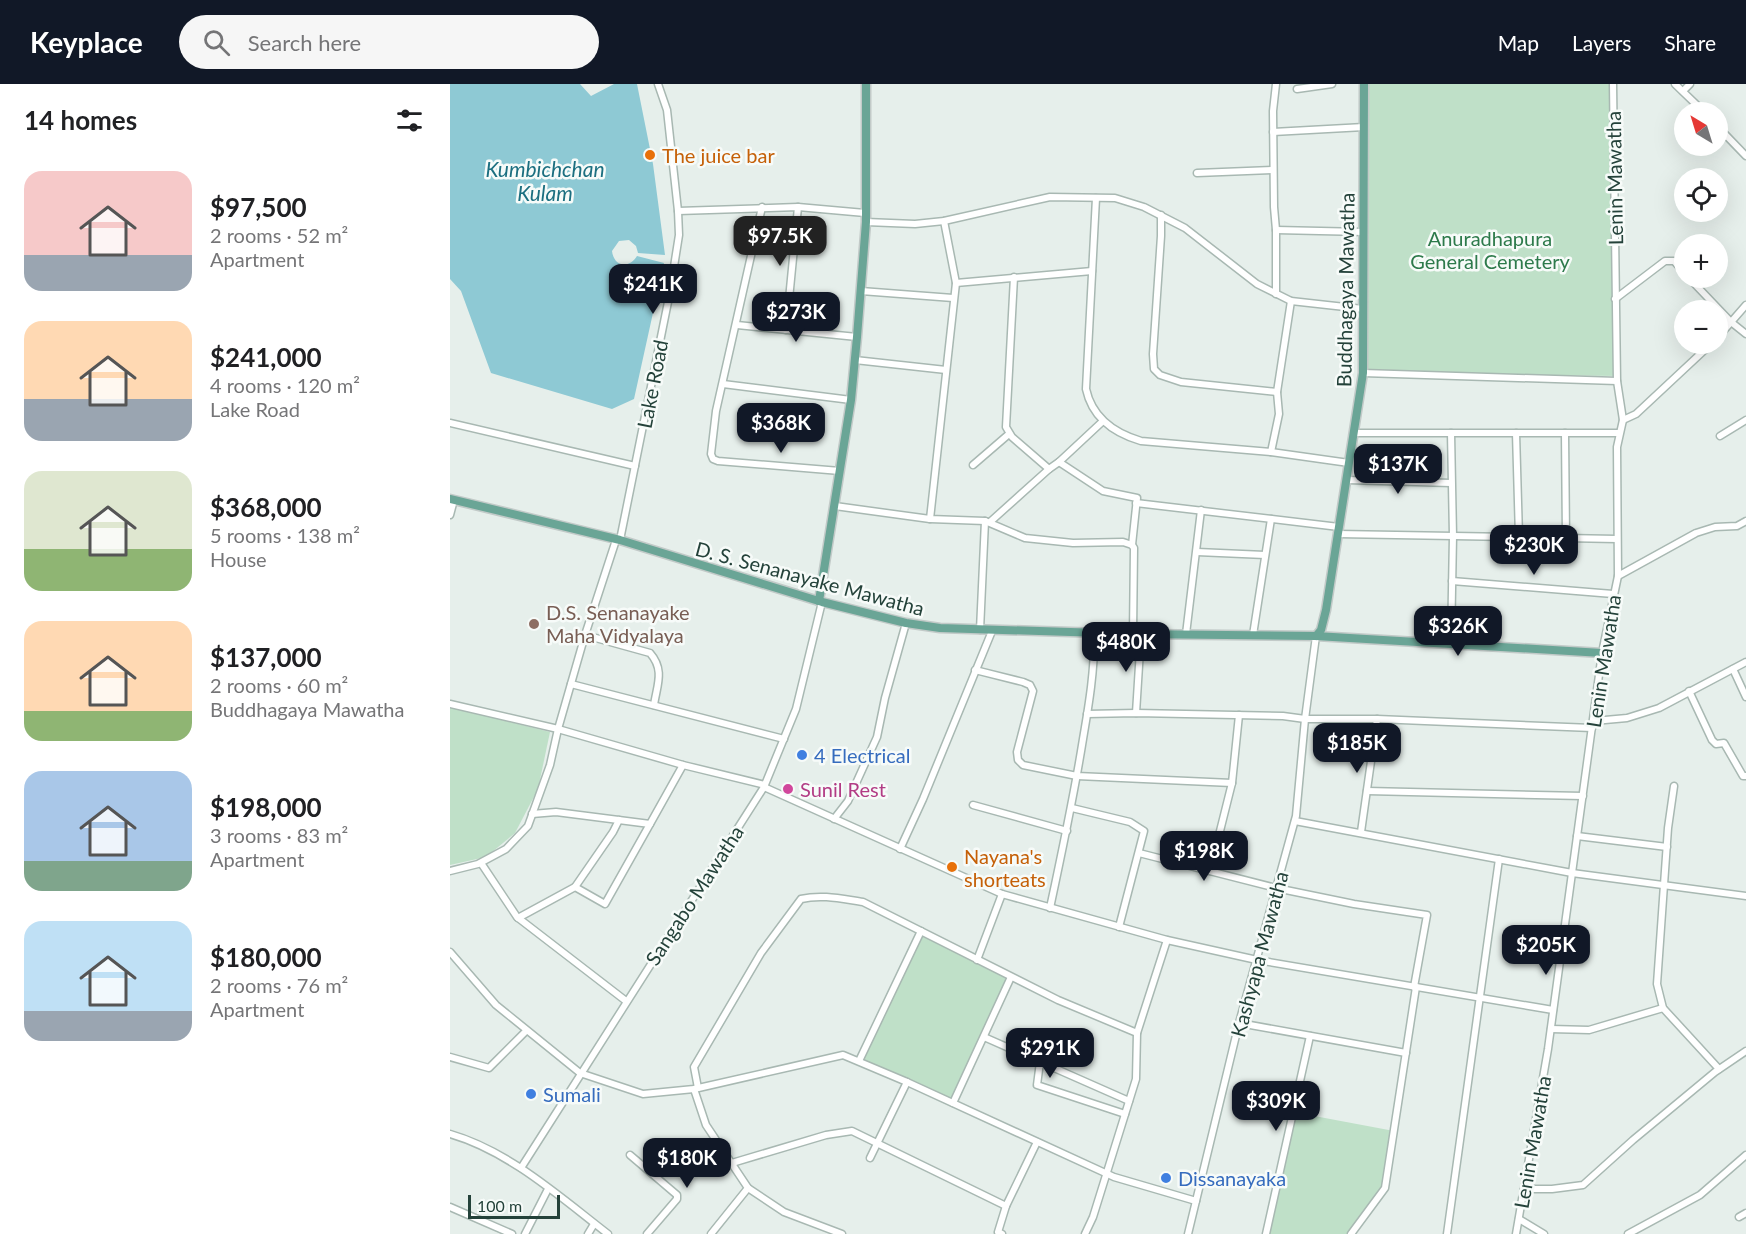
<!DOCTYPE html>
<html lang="en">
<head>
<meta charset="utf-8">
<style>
	:root { --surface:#fff; --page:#f6f6f6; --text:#202124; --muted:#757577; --accent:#111827 }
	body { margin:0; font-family:Lato,sans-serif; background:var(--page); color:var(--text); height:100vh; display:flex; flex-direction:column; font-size:22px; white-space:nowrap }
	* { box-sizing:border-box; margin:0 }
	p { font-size:20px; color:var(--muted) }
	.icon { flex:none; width:33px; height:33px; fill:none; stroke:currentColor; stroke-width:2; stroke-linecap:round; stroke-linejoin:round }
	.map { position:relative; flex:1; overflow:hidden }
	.sheet { display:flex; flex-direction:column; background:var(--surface); width:450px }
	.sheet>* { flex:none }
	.needle { width:39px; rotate:322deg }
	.controls { position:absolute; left:1224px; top:18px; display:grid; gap:12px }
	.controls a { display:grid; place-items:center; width:54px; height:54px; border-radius:50%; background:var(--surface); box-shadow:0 6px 24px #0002; font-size:30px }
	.scale { position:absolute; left:18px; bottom:15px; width:92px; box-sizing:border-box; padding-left:6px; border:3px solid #24423a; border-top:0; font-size:16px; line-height:21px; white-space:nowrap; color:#24423a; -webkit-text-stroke:4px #f7fbf9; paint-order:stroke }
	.price { position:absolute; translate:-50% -51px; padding:0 14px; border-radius:12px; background:var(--accent); color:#fff; font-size:20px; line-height:39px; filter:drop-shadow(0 2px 3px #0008) }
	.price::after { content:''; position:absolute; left:50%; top:36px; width:18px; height:14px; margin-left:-9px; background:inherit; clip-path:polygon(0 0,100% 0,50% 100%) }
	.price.current { background:#222; color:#fff }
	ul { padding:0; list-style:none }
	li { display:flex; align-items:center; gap:18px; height:150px; padding:0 24px }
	li span { display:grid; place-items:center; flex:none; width:168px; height:120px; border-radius:18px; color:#555 }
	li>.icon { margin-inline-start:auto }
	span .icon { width:72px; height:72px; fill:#fffc; stroke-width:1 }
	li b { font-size:26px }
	h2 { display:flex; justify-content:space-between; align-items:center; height:72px; padding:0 24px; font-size:26px }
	header { display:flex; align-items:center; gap:36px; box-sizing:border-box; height:84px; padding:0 30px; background:var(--accent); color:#fff }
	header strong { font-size:28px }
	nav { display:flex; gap:33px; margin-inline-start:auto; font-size:21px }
	.search { width:420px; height:54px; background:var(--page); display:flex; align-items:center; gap:15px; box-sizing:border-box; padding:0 21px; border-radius:33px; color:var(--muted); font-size:22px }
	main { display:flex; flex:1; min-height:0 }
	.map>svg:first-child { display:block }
</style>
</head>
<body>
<header>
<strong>Keyplace</strong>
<div class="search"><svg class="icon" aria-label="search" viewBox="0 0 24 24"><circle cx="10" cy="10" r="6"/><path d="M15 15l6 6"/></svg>Search here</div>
<nav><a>Map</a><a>Layers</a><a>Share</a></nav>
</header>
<main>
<section class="sheet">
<h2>14 homes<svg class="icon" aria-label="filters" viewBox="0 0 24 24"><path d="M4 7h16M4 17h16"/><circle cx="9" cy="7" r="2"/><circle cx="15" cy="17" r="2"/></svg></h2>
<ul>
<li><span style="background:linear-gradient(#f6c9c9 70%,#9aa5b1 0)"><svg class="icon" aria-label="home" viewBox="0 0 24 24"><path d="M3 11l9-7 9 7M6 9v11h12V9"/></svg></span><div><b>$97,500</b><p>2 rooms · 52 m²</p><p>Apartment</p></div></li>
<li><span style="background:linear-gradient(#ffd9b3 65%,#9aa5b1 0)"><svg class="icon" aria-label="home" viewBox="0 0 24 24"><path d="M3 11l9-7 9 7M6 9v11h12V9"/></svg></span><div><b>$241,000</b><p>4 rooms · 120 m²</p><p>Lake Road</p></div></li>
<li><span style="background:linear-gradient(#dfe7d0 65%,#8fb573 0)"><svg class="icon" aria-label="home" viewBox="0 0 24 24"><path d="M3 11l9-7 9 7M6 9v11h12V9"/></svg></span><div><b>$368,000</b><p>5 rooms · 138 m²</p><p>House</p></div></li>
<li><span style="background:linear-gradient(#ffd9b3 75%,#8fb573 0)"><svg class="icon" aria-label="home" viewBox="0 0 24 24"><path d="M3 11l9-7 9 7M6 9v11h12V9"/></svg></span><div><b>$137,000</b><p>2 rooms · 60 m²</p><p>Buddhagaya Mawatha</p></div></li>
<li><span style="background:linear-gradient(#a9c7e8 75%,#7fa58c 0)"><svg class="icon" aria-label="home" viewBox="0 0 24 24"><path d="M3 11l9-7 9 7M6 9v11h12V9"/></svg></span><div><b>$198,000</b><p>3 rooms · 83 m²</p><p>Apartment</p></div></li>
<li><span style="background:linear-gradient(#bfe0f5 75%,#9aa5b1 0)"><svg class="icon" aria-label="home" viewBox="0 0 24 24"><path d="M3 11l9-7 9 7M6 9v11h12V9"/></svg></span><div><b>$180,000</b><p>2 rooms · 76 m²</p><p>Apartment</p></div></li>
</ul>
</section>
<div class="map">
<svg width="1296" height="1150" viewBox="0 0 1296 1150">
	<rect width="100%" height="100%" fill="#e6efeb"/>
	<g fill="#bfe0c8">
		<polygon points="916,0 1164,0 1169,292 913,289"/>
		<polygon points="0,623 100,648 88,705 65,749 36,773 0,781"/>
		<polygon points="471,847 561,893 503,1019 409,977"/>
		<polygon points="843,1028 944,1047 935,1104 901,1150 816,1150"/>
	</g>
	<path fill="#8ec9d4" d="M 0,0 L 130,0 L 141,12 L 164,0 L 187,0 L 203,80 L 215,171 L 188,169 L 186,162 L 179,156 L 169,157 L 162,167 C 164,183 179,185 187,172 L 214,179 L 184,315 L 162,325 L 41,289 L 11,207 L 0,195 Z"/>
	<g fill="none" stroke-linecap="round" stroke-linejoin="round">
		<defs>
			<g id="minor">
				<polyline points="1225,0 1254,28"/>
				<polyline points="847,5 882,0"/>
				<polyline points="1233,7 1240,0"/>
				<polyline points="1268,43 1296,72"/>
				<polyline points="823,48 914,43"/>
				<polyline points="747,89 823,86"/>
				<path d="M 646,114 L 636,305 C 642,333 664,349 691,357 L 821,368 L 899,379"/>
				<polyline points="312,123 266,327 261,370 263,375 268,377 390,387"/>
				<polyline points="228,127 348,123 415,129"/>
				<polyline points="711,131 711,152 703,270 704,285 710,291 731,298 827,308"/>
				<polyline points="416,138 465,140 494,137 600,113 665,114 694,123 735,144 807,200 841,217 913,225"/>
				<polyline points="826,146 914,148"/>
				<polyline points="564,193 556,343 562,353 599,385"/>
				<polyline points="1239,194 1281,238 1296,250"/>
				<polyline points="506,199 642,187"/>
				<polyline points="411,207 503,214"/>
				<polyline points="826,210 826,146 824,123 823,27 826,0"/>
				<polyline points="1165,215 1215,177 1224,177 1234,188"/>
				<polyline points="287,241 407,253"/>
				<polyline points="336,246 348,123"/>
				<polyline points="1268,253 1296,221"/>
				<polyline points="405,276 496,286"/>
				<polyline points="913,289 1167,297"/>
				<polyline points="273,300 401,316"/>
				<polyline points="1173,336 1186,330 1261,260"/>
				<polyline points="0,339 185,382"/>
				<polyline points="904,349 1169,349"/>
				<polyline points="1066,349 1069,453"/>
				<polyline points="1115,349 1116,454"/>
				<polyline points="1270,352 1296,336"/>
				<polyline points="821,368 829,330 827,308 841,217"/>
				<polyline points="609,378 653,407 687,414 682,461"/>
				<polyline points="523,381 559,350"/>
				<polyline points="897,396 1001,399"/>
				<polyline points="686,419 889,443"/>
				<polyline points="385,422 480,435 535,437 575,454 623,459 673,458 682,461 684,464 683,550"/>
				<polyline points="0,431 4,416"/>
				<polyline points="480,435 506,199 494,137"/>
				<polyline points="540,438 599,385 609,378 653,337"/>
				<polyline points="888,450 1167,455"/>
				<polyline points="170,456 220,208 229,151 228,127 217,26 208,0"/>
				<polyline points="747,468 815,471"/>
				<polyline points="1168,492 1246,449 1265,443 1287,442 1296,437"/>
				<polyline points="1002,497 1163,510"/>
				<polyline points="530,546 535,437"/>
				<polyline points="736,550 751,426"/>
				<path d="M 135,551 L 200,569 C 215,586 207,601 204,621"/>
				<polyline points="803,551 821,435"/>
				<polyline points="1001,559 1003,452 1001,349"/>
				<polyline points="1283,585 1296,613"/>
				<polyline points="525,586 573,598 580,601 583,607 567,668 568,676 573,681 627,692 782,699"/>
				<polyline points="121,600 334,655"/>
				<polyline points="1239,607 1262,656 1266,660 1274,659 1293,692 1296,692"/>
				<polyline points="0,620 108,645 233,681 315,701"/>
				<polyline points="686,629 691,550"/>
				<polyline points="637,630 686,629 833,632 855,635 927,635 1142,644"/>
				<polyline points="1144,637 1177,634 1209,624 1296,578"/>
				<polyline points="1224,702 1218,744 1207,900 1213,924 1269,985"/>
				<polyline points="314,703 552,810 717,856 807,876 1103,926"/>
				<polyline points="917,707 1133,712"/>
				<polyline points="523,721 617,747"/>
				<polyline points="622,724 680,738 694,747 669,843"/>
				<polyline points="82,730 106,728 200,740 233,681"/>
				<polyline points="384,735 398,717 427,653 435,614 456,539"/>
				<polyline points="845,737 1122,789 1296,812"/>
				<polyline points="911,748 927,635"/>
				<polyline points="1127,752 1217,763"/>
				<polyline points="450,765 473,715 542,547"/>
				<polyline points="689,769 826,804 904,820 977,831 964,903"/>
				<polyline points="31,779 67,833 176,917"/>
				<polyline points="0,787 28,780 56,765 78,742 100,681 108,645 135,551 166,456"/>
				<polyline points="760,787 782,699 789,631"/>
				<polyline points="125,803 163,748 169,736"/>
				<path d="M 600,824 C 612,768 624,712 633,655 C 639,620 645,584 644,549"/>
				<polyline points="68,834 125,803 155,820 200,740"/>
				<polyline points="0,868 46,921 130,989 193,1010 244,1005 393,971 457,998 664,1093 746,1117"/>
				<polyline points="527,876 552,810"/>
				<polyline points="789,939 956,969"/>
				<polyline points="1101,945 1139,946 1213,924"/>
				<polyline points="534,953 679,1017"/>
				<polyline points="0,973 39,984 76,947"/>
				<polyline points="409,977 471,847"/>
				<polyline points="590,978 587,1001 675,1030"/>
				<path d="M 248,1004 L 244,983 L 311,869 L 351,815 C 372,810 392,815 413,818 L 608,916 L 687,949"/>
				<polyline points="244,1005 256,1041 298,1104 261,1150"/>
				<polyline points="503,1019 561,893"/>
				<path d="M 0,1050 C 59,1067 110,1113 158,1150"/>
				<polyline points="180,1071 227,1111 227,1115 197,1150"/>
				<polyline points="420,1074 457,998"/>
				<polyline points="282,1079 376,1051 402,1047 556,1122"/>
				<polyline points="71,1084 314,703 346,625 372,518"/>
				<polyline points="298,1104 334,1128 392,1150"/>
				<polyline points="1075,1105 1102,1105 1133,1101 1183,1056 1265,988 1296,967"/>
				<polyline points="0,1123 62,1150"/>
				<polyline points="1289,1133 1296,1129"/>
				<polyline points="1069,1135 1094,1150"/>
				<polyline points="75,1150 98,1105"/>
				<polyline points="138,1150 144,1140"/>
				<polyline points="552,1150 548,1148 556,1122 587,1058"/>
				<polyline points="635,1150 643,1133 686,995 687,949 717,856"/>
				<polyline points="738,1150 789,939 846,732 855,635 866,552"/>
				<polyline points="816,1150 860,952"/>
				<polyline points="901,1150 935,1104 966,903"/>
				<polyline points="997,1150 1049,775"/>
				<polyline points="1066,1150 1098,965 1152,569 1168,492 1167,363 1173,336 1167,297 1163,0"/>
				<polyline points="1178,1150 1250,1111 1296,1071"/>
			</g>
			<g id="major">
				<polyline points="0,415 170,456 372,518 456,539 490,544 683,550 866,552 1152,569"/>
				<polyline points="369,517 401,316 407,253 416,138 416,0"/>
				<polyline points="866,552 871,546 876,526 913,289 914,0"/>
			</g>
		</defs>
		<use href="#minor" stroke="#a8b8b2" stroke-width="9"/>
		<use href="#major" stroke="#c2cac8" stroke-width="11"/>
		<use href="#minor" stroke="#fff" stroke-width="6"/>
		<use href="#major" stroke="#6aa596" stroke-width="8"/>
	</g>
	<g fill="#e8710a" stroke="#f7fbf9" stroke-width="2">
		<circle cx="200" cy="71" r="6"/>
		<circle cx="502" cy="783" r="6"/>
	</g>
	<circle fill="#8d6e63" stroke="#f7fbf9" stroke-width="2" cx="84" cy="540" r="6"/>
	<g fill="#3f7fe0" stroke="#f7fbf9" stroke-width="2">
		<circle cx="352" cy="671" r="6"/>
		<circle cx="81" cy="1010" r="6"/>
		<circle cx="716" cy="1094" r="6"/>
	</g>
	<circle fill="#d1479c" stroke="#f7fbf9" stroke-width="2" cx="338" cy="705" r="6"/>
	<g text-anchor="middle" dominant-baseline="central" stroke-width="5" stroke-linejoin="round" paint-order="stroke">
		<g font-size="20" fill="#c56008" stroke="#f7fbf9" text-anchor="start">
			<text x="212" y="71">The juice bar</text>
			<text x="514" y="772">Nayana's<tspan x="514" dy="23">shorteats</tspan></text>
		</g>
		<g font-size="20" fill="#24423a" stroke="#f7fbf9">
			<text transform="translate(1164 94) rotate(-91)">Lenin Mawatha</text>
			<text transform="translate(895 206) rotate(-89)">Buddhagaya Mawatha</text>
			<text transform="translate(202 300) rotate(-79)">Lake Road</text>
			<text transform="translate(360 494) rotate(15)">D. S. Senanayake Mawatha</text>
			<text transform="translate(1153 577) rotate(-81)">Lenin Mawatha</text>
			<text transform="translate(244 811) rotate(-57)">Sangabo Mawatha</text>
			<text transform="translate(809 870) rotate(-75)">Kashyapa Mawatha</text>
			<text transform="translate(1082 1058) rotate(-80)">Lenin Mawatha</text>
		</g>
		<g font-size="20" fill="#2d7a4b" stroke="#f7fbf9">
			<text x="1040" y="154">Anuradhapura<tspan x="1040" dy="23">General Cemetery</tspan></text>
		</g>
		<g font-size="20" fill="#785e54" stroke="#f7fbf9" text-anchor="start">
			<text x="96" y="528">D.S. Senanayake<tspan x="96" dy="23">Maha Vidyalaya</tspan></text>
		</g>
		<g font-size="20" fill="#366cbe" stroke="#f7fbf9" text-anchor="start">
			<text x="364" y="671">4 Electrical</text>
			<text x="93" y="1010">Sumali</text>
			<text x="728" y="1094">Dissanayaka</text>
		</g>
		<g font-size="20" fill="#b23c85" stroke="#f7fbf9" text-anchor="start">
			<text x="350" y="705">Sunil Rest</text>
		</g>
		<g font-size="21" font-style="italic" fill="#1c6f80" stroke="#f7fbf9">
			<text x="95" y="84">Kumbichchan<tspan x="95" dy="24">Kulam</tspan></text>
		</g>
	</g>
</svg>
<div class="controls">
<a><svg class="needle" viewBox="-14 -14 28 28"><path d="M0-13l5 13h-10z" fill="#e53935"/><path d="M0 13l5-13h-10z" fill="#757577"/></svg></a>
<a><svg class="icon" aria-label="locate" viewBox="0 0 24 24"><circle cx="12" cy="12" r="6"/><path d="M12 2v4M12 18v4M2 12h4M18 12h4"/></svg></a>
<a>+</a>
<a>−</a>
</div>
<div class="scale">100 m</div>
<b class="price current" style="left:330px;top:183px">$97.5K</b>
<b class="price" style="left:203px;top:231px">$241K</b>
<b class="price" style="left:346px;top:259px">$273K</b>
<b class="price" style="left:331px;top:370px">$368K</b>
<b class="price" style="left:948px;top:411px">$137K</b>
<b class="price" style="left:1084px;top:492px">$230K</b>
<b class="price" style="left:1008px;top:573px">$326K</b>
<b class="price" style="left:676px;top:589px">$480K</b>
<b class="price" style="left:907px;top:690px">$185K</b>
<b class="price" style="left:754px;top:798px">$198K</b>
<b class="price" style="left:1096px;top:892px">$205K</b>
<b class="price" style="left:600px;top:995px">$291K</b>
<b class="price" style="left:826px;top:1048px">$309K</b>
<b class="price" style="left:237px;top:1105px">$180K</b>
</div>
</main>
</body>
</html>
